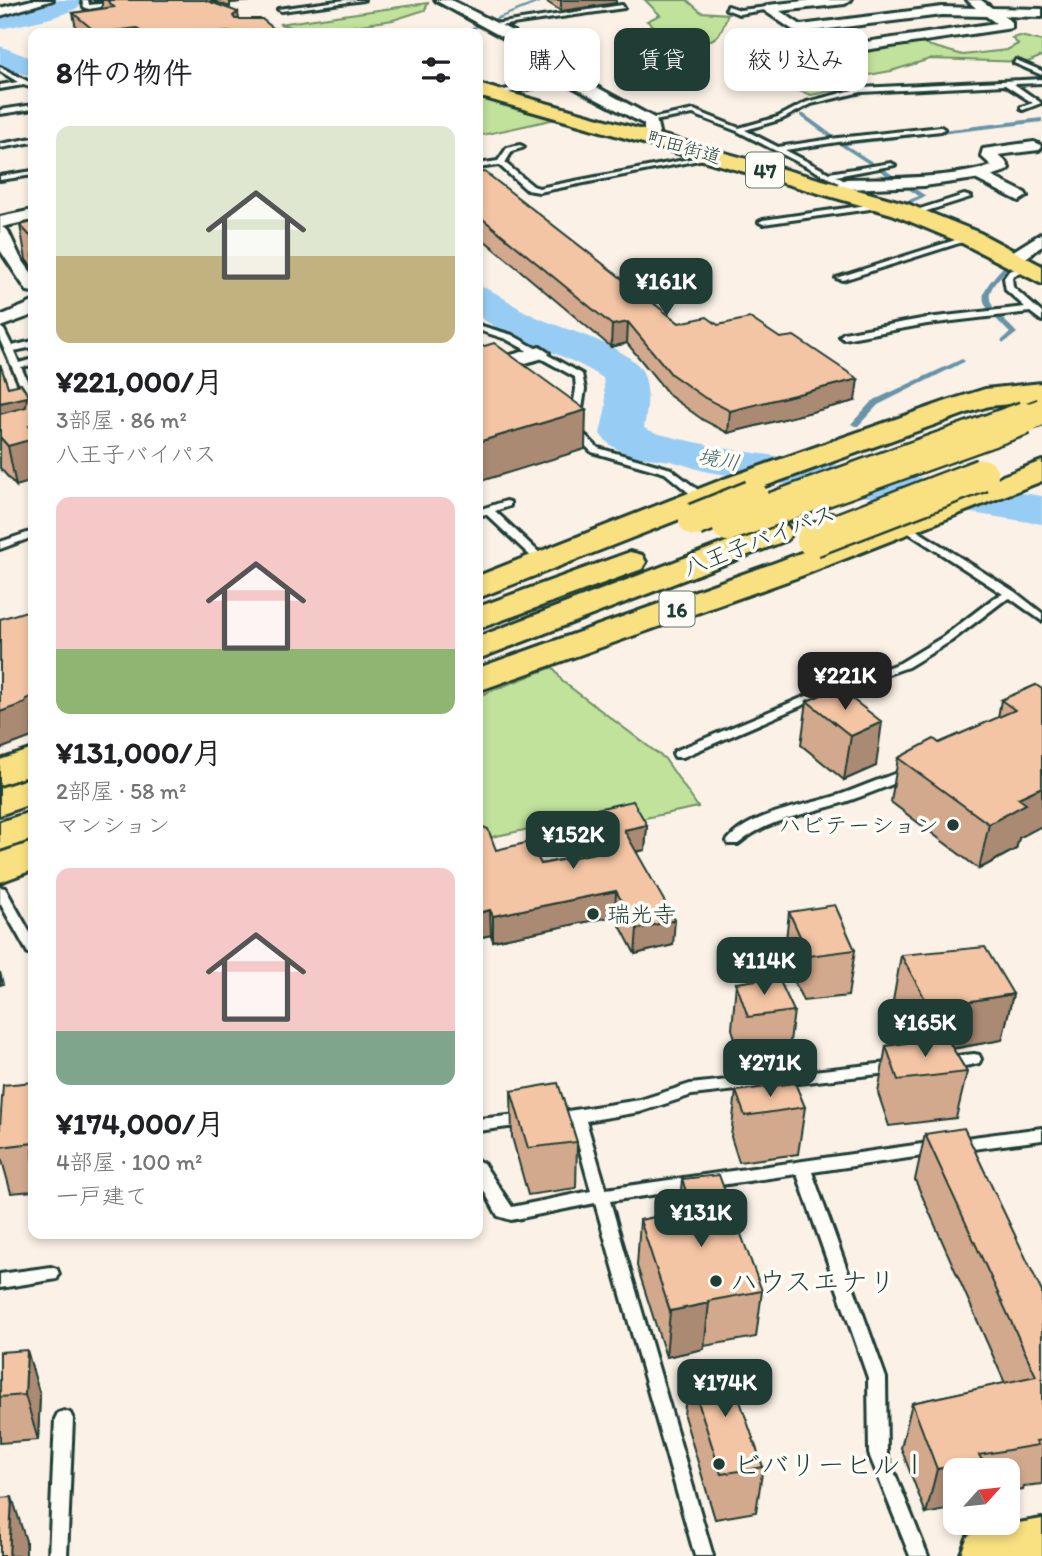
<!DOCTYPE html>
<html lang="ja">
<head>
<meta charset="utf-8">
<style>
	:root { --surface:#fff; --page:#f2f2f2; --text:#202124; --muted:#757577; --accent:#1f3d34 }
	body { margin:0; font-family:Itim,"Klee One",sans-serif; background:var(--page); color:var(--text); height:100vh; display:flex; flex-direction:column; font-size:26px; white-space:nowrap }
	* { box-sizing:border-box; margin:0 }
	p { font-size:23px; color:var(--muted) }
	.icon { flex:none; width:38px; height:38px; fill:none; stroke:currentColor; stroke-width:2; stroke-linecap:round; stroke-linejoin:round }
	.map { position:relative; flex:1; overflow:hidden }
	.sheet { position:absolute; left:28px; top:28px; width:455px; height:1211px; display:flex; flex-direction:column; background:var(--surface); border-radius:14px; box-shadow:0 4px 10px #0003 }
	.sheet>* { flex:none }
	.banner { position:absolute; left:504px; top:28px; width:432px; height:63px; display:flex; gap:14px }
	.needle { width:46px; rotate:63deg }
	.buttons { position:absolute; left:943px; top:1458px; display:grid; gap:14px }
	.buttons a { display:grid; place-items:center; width:77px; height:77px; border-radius:14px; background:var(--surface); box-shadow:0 4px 10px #0003; font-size:35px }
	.price { position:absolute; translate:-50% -60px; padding:0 16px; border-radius:14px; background:var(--accent); color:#fff; font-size:23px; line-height:46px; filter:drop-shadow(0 2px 4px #0008) }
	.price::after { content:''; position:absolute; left:50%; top:42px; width:21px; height:16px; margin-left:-10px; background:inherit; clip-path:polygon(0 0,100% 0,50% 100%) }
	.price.active { background:#222; color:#fff }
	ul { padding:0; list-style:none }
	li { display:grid; align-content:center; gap:14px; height:371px; padding:0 28px }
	li span { display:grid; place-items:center; height:217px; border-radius:14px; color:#555 }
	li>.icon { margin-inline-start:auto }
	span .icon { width:126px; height:126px; fill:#fffc; stroke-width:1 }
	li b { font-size:30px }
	h2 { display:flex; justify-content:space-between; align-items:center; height:84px; padding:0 28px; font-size:30px }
	.pill { padding:0 24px; border-radius:14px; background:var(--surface); box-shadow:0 4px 10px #0003; font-size:24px; line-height:63px }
	.pill.active { background:var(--accent); color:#fff }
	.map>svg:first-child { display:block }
</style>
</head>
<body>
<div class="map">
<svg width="1042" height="1556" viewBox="0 0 1042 1556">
	<rect width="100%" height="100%" fill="#fbf1e6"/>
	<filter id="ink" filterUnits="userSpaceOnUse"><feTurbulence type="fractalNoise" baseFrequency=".0143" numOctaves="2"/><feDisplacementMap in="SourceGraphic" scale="14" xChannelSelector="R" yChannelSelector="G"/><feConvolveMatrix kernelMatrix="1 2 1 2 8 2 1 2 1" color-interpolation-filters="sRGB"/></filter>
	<g filter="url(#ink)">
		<g fill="#c0e29b" stroke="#709068" stroke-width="2">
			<path d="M 645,0 L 687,0 L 701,12 L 728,14 C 725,20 723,30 719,34 C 702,53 648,52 629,39 L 658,29 L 647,21 L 660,15 Z"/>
			<polygon points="428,3 425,10 393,20 313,32 279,24"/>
			<polygon points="1020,36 1042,41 1042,56 1028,62 930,59 891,71 857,77 859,86 811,95 741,71 737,67 786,55 816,54 917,42 963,55 1007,50 1018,44 1012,38"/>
			<polygon points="486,98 560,118 478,136 478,100"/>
			<polygon points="553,667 562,681 665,759 698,807 568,834 543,826 478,840 478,696"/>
		</g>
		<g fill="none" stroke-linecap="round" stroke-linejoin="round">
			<g fill="#6793a8" fill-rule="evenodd">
				<polygon points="541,0 547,0 463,33 457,33"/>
				<polygon points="800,114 804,114 834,136 829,137 800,116"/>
				<polygon points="1042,118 1042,122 846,145 877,165 878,166 875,168 838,144 841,142"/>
				<polygon points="879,168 883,168 898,179 893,180 879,170"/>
				<polygon points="905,185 909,185 926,196 908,204 904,204 904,202 919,196 905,187"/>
				<path d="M 1005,265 L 1010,266 C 1004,273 997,279 992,288 C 982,305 1007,321 1017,333 L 1004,343 L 1001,341 L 1010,333 C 980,302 972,299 1005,265 Z"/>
				<polygon points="962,359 965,361 964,362 878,405 858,426 855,426 851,424 872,401"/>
				<polygon points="813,460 816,460 820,462 805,477 799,477 799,473"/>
			</g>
			<g fill="#97cdf5" fill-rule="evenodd">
				<path d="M 51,0 L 86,0 C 75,17 21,24 0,29 L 0,12 Z"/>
				<polygon points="0,46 33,59 33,77 0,67"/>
				<path d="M 478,286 C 497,290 512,306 530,314 C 562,330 613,340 638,365 C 652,380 647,411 644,428 C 665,438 692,440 715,447 L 1042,496 L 1042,524 L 708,472 C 696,469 683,464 670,461 C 645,457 616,457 600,434 L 606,406 L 603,378 C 564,352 517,343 478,316 Z"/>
			</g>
			<defs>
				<g id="lane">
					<polygon points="82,0 88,0 89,5 119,2 122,4 89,9 84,7"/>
					<polygon points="345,0 364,0 281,11 278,9"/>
					<polygon points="622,5 624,8 491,27 488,25"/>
					<polygon points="728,6 740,10 768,7 771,9 739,14 726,9"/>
					<polygon points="1016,60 1042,71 1042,75 1014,63"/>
					<polygon points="0,67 33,84 33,88 23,85 0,89 0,85 18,82 0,71"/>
					<polygon points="570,77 573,79 572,80 478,99 478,95"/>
					<polygon points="1042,79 1042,83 1014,84 1041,103 1023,110 1021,109 1021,107 1033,103 1005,85 861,92 811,104 782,119 745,130 778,147 838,138 941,127 944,129 941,131 838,142 785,150 829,173 891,163 895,165 836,176 850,184 837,192 833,190 841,184 737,131 693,114 648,122 645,120 694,110 739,128 778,117 807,102 861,88"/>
					<polygon points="33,105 33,109 0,114 0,110"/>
					<polygon points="33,138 33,142 0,148 0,144"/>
					<polygon points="520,145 524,147 522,148 512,151 505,163 533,186 539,188 715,154 719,156 539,192 527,190 499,165 478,168 478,164 498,161 507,148"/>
					<polygon points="33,171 33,175 0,180 0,176"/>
					<polygon points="964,195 971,197 914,215 907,213"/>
					<polygon points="881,203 885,205 884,207 763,224 759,222 763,220"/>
					<polygon points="968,236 975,238 843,280 836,278"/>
					<polygon points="1028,266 1032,268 1031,270 1015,275 1012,278 1013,287 1042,313 1042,321 1030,312 927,324 844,339 840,336 844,333 927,318 1025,307 1006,290 1004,278 1009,271"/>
					<polygon points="478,325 512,335 582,374 585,389 579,429 598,448 671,469 707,497 707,501 699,501 665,473 592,452 569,430 576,389 575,377 506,339 478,330"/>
					<polygon points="0,327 4,330 12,346 33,341 33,347 14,351 19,363 33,359 33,365 21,367 33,394 33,406 28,403 0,340"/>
					<polygon points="506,501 510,502 510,506 495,511 547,560 548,562 547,564 539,564 486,514 478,516 478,510"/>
					<polygon points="902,521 1015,592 1042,613 1042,621 1010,598 1002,602 951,641 908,667 812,701 683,757 675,757 673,754 675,751 804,697 900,663 943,637 994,598 1003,594 898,526 898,522"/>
					<polygon points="33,531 33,537 0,549 0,542"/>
					<path d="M 909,769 L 913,770 L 915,773 L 913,776 C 890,785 866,795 842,803 C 807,814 767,819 738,844 L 728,844 L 727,841 C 750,812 808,806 842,794 C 864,786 886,776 909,769 Z"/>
					<polygon points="0,887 5,888 33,938 33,955 28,953 0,903"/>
					<path d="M 974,1054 L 979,1055 L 981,1059 L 979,1063 C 967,1066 950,1069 938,1066 L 936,1062 L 938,1058 Z"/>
					<polygon points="897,1062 902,1063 904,1067 902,1071 897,1072 692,1095 640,1112 586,1121 606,1189 936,1142 941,1144 944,1148 941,1152 936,1154 812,1172 886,1378 887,1454 928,1556 910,1556 869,1454 868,1378 797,1174 610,1201 713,1556 695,1556 595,1203 511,1220 498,1216 478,1180 478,1161 483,1163 512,1207 591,1191 572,1122 553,1124 548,1122 545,1118 548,1114 640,1100 690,1084"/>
					<polygon points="527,1114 532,1116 535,1120 532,1124 478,1131 478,1119"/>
					<polygon points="1042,1128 1042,1140 958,1151 953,1149 950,1145 953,1141 958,1139"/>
					<polygon points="51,1267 57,1269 59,1274 57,1279 0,1288 0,1274"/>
					<polygon points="64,1411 70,1413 73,1419 67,1556 49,1556 55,1419 58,1413"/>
				</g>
				<g id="street">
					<polygon points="32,0 53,0 0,16 0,8"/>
					<polygon points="435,0 451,0 514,32 537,55 656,119 659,132 652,139 642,139 640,136 644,131 644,124 552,76 527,61 504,38"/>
					<path d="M 813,0 L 851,0 L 845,4 L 780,11 L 801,25 L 942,7 L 976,8 L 967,0 L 981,0 L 992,8 L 1042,9 L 1042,17 L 1003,16 L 1012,22 L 1012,28 L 838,54 L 824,51 L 762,9 L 768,5 ZM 942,15 L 986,16 L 996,23 L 838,46 L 812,31 Z"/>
					<path d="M 1034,142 L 1039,144 L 1042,147 L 1039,150 L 998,155 L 1005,161 L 1009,168 L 1006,171 L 991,176 L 1025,193 L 1027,196 L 1019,201 L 975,179 L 924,186 L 846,189 L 838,184 L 846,179 C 895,178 945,179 992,166 L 981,156 L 983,149 Z"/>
					<polygon points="33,210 33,220 2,227 8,231 20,257 33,275 33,292 27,291 0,250 0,217"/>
					<polygon points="1042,233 1042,246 1019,263 1007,263 1004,259 1007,255"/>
					<polygon points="33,302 33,315 0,327 0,316"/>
					<polygon points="540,347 549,353 547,357 478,376 478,364"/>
					<polygon points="766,504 856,518 864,520 867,525 864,530 856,532 758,515 755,510 758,505"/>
				</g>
				<polygon id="primary" points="478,84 908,204 980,233 1042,266 1042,284 962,243 892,214 478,96"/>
				<g id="highway">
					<polygon points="1042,383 1042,401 989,406 967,413 746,493 478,598 478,576 724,479 947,401 985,389"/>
					<polygon points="1042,461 1042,481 801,576 478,691 478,668 777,562"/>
					<polygon points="776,523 787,526 792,533 787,540 478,659 478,637"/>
					<polygon points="630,552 642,555 646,562 642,569 478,629 478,607"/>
					<polygon points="33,749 33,774 0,785 0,760"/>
					<polygon points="33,777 33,803 0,815 0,788"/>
					<polygon points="33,811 33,839 0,850 0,822"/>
					<polygon points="33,842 33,870 0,882 0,853"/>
					<polygon points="1042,1519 1042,1556 960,1556 968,1536 989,1528"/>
				</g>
			</defs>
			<use href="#lane" stroke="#1f3d34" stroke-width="6"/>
			<use href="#street" stroke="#1f3d34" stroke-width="6"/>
			<use href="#primary" stroke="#1f3d34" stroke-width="6"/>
			<use href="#highway" stroke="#1f3d34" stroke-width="6"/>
			<use href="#lane" fill="#fdfcf7" fill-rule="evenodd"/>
			<use href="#street" fill="#fdfcf7" fill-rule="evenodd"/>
			<use href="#primary" fill="#f9e181" fill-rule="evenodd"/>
			<use href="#highway" fill="#f9e181" fill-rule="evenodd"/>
			<defs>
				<polyline id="highway-bridge-far1" points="1020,420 1042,412"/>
				<g id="highway-bridge">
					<polyline points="695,520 752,497"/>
					<polyline points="728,525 1025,418"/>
					<polyline points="813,540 982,475"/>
				</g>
			</defs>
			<use href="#highway-bridge-far1" stroke="#1f3d34" stroke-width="30" stroke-linecap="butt"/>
			<use href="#highway-bridge" stroke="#1f3d34" stroke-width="37" stroke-linecap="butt"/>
			<use href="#highway-bridge-far1" stroke="#f9e181" stroke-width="26"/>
			<use href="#highway-bridge" stroke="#f9e181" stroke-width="32"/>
		</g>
		<g fill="#d2a98d" stroke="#1f3d34" stroke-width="2">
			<polygon points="93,0 205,0 239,19 278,33 80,33 76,29 73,13 102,8 102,2 95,2"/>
			<polygon points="210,0 262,0 230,3 230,7"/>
			<polygon points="544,0 616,0 616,3 561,11"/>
			<polygon points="478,173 679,323 718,325 855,401 728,433 703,420 670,396 627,343 611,347 478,235"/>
			<polygon points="33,222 33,268 26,260 20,225"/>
			<polygon points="0,364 8,387 16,486 0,468"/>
			<polygon points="1036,685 1019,838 1016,849 979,869 891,802 898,758 939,743 998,718 1001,700"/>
			<polygon points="838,688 876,766 844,780 801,745 807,701"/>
			<polygon points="574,814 647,825 645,850 636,852 673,945 635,954 615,916 493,941 491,935 478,938 478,825 496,850 541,864 582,856 573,838"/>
			<polygon points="789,912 855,950 848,996 803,1001 784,958"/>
			<polygon points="901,955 1013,994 1002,1040 953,1049 967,1072 956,1118 889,1126 878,1093 886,1046 914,1042 893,1001"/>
			<polygon points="736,983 794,1011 788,1057 743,1064 732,1029"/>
			<polygon points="33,1082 33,1191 11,1193 0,1153 0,1126"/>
			<polygon points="511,1091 577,1142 576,1188 528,1195 512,1137"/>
			<polygon points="736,1091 805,1107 798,1154 739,1162 731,1137"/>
			<polygon points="925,1134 1042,1292 1042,1484 1024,1486 1023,1490 1008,1492 1008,1470 956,1470 926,1514 901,1448 912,1403 1005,1383 915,1180"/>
			<polygon points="682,1179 762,1291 756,1337 704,1346 704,1349 666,1357 637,1266 640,1220 679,1212"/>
			<polygon points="0,1352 40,1395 38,1440 0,1443"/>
			<polygon points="688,1370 763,1467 756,1512 715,1519 684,1416"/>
		</g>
		<g fill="#ab8a73" stroke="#1f3d34" stroke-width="2">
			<polygon points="230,0 262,0 230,3"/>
			<polygon points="561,0 616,0 616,3 561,11"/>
			<polygon points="238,12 240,28 233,16"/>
			<polygon points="137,28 137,33 100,33"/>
			<polygon points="628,322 627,343 611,347 612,325"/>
			<polygon points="858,379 855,401 728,433 730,411"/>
			<polygon points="27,397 33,425 33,481 16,486 8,446 0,437 0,403"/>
			<polygon points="586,410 585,449 478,482 478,442"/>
			<polygon points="33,696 32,737 0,749 0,712 26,699"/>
			<polygon points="882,722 876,766 844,780 851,736"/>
			<polygon points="1042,787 1042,826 1019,838 1016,849 979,869 989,824 1018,798"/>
			<polygon points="647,825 645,850 623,854 624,830"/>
			<polygon points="616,891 615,916 493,941 493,916"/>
			<polygon points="490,910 491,935 478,938 478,913"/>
			<polygon points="675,920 673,945 635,954 637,929"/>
			<polygon points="0,972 3,984 0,985"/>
			<polygon points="1013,994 1002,1040 921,1054 930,1008"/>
			<polygon points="709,1303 704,1349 666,1357 670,1311"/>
			<polygon points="27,1350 40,1395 38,1440 25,1395"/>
			<polygon points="982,1460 979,1470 956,1470 956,1508 926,1514 937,1469"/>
			<polygon points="12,1497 26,1541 26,1556 9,1556"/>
		</g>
		<g fill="#f4c5a4" stroke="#1f3d34" stroke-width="2">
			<polygon points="107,0 205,0 238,12 233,16 235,19 262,19 278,32 142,33 137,28 97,33 73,13 114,7"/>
			<polygon points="485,172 679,323 707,317 718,325 750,318 780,338 794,336 858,379 730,411 705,398 671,374 628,322 612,325 478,215 478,173"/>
			<polygon points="33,222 33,239 20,225"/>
			<polygon points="494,343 586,410 478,442 478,348"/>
			<polygon points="0,364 8,387 21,384 33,402 33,425 29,426 33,431 33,439 8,446 0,437 0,414 26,407 27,397 0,403"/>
			<polygon points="33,609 33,696 26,699 25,703 0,712 0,619"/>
			<polygon points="1036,685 1042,689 1042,787 1018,798 1026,804 989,824 898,758 934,739 939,743 1015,710 1001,700"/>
			<polygon points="838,688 882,722 851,736 807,701"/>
			<polygon points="633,801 647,825 624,830 675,920 637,929 616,891 493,916 490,910 478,913 478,825 488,829 496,850 530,842 541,864 595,853 574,814"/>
			<polygon points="835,905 855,950 809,956 789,912"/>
			<polygon points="985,947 1013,994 930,1008 901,955"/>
			<polygon points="778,977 794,1011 748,1017 736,983"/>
			<polygon points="946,1037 967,1072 898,1080 886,1046"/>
			<polygon points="33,1082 33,1143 0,1147 0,1126 3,1085"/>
			<polygon points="558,1083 577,1142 528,1148 511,1091"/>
			<polygon points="795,1083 805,1107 745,1116 736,1091"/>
			<polygon points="964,1128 1042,1292 1042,1440 1036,1441 1038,1445 979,1455 982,1460 937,1469 912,1403 1036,1376 925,1134"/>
			<polygon points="719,1175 762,1291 708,1301 709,1303 670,1311 640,1220 692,1210 682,1179"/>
			<polygon points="27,1350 25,1395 0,1397 0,1352"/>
			<polygon points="727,1364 763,1467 721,1474 688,1370"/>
			<polygon points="12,1497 9,1556 0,1556 0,1498"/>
		</g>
	</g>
	<g fill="#1f3d34" stroke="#fdfcf7" stroke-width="2.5">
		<circle cx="953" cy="825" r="7"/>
		<circle cx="593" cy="914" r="7"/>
		<circle cx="716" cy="1281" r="7"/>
		<circle cx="719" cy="1464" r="7"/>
	</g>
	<g text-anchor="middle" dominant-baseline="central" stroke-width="7" stroke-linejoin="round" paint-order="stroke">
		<g font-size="19" fill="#1f3d34" stroke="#fdfcf7">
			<text transform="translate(684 147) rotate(16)">町田街道</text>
		</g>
		<g fill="#fdfcf7" stroke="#62766e" stroke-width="2">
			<rect x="746" y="152.5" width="38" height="35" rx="5"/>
			<rect x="659.5" y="591.5" width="35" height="35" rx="5"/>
		</g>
		<g font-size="21" font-weight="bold" fill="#1f3d34">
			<text x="765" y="170">47</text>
			<text x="677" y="609">16</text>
		</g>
		<g font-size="21" font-style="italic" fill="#3d6164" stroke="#fdfcf7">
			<text transform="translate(719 459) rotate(11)">境川</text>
		</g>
		<g font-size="23" fill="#1f3d34" stroke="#fdfcf7">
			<text transform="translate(759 540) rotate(-21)">八王子バイパス</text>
		</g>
		<g font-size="23" fill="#1f3d34" stroke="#fdfcf7" text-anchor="end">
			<text x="939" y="825">ハビテーション</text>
			<text x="607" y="914" text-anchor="start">瑞光寺</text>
		</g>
		<g font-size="28" fill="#1f3d34" stroke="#fdfcf7" text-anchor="start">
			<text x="730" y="1281">ハウスエナリ</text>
			<text x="733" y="1464">ビバリーヒルⅠ</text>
		</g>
	</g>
</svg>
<div class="buttons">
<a><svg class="needle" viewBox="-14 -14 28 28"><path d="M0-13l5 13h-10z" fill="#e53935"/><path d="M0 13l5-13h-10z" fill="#757577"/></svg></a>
</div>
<b class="price" style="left:666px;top:318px">¥161K</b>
<b class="price active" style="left:845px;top:712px">¥221K</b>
<b class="price" style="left:573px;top:871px">¥152K</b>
<b class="price" style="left:764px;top:997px">¥114K</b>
<b class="price" style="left:925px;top:1059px">¥165K</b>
<b class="price" style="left:770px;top:1099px">¥271K</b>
<b class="price" style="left:701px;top:1249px">¥131K</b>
<b class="price" style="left:725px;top:1419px">¥174K</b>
<div class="banner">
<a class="pill">購入</a>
<a class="pill active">賃貸</a>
<a class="pill">絞り込み</a>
</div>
<section class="sheet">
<h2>8件の物件<svg class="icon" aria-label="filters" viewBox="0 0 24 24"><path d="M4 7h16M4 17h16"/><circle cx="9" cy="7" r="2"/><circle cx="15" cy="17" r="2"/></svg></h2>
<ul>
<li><span style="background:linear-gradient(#dfe7d0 60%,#c2b280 0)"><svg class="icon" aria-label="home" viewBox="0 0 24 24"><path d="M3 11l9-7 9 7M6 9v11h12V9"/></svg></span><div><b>¥221,000/月</b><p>3部屋 · 86 m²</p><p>八王子バイパス</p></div></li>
<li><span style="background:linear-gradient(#f6c9c9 70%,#8fb573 0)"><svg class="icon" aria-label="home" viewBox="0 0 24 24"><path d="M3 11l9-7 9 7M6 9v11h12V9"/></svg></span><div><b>¥131,000/月</b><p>2部屋 · 58 m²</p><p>マンション</p></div></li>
<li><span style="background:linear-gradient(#f6c9c9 75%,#7fa58c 0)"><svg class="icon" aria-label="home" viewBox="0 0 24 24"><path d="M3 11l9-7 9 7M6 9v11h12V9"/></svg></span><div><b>¥174,000/月</b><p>4部屋 · 100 m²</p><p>一戸建て</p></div></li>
</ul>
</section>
</div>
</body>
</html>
